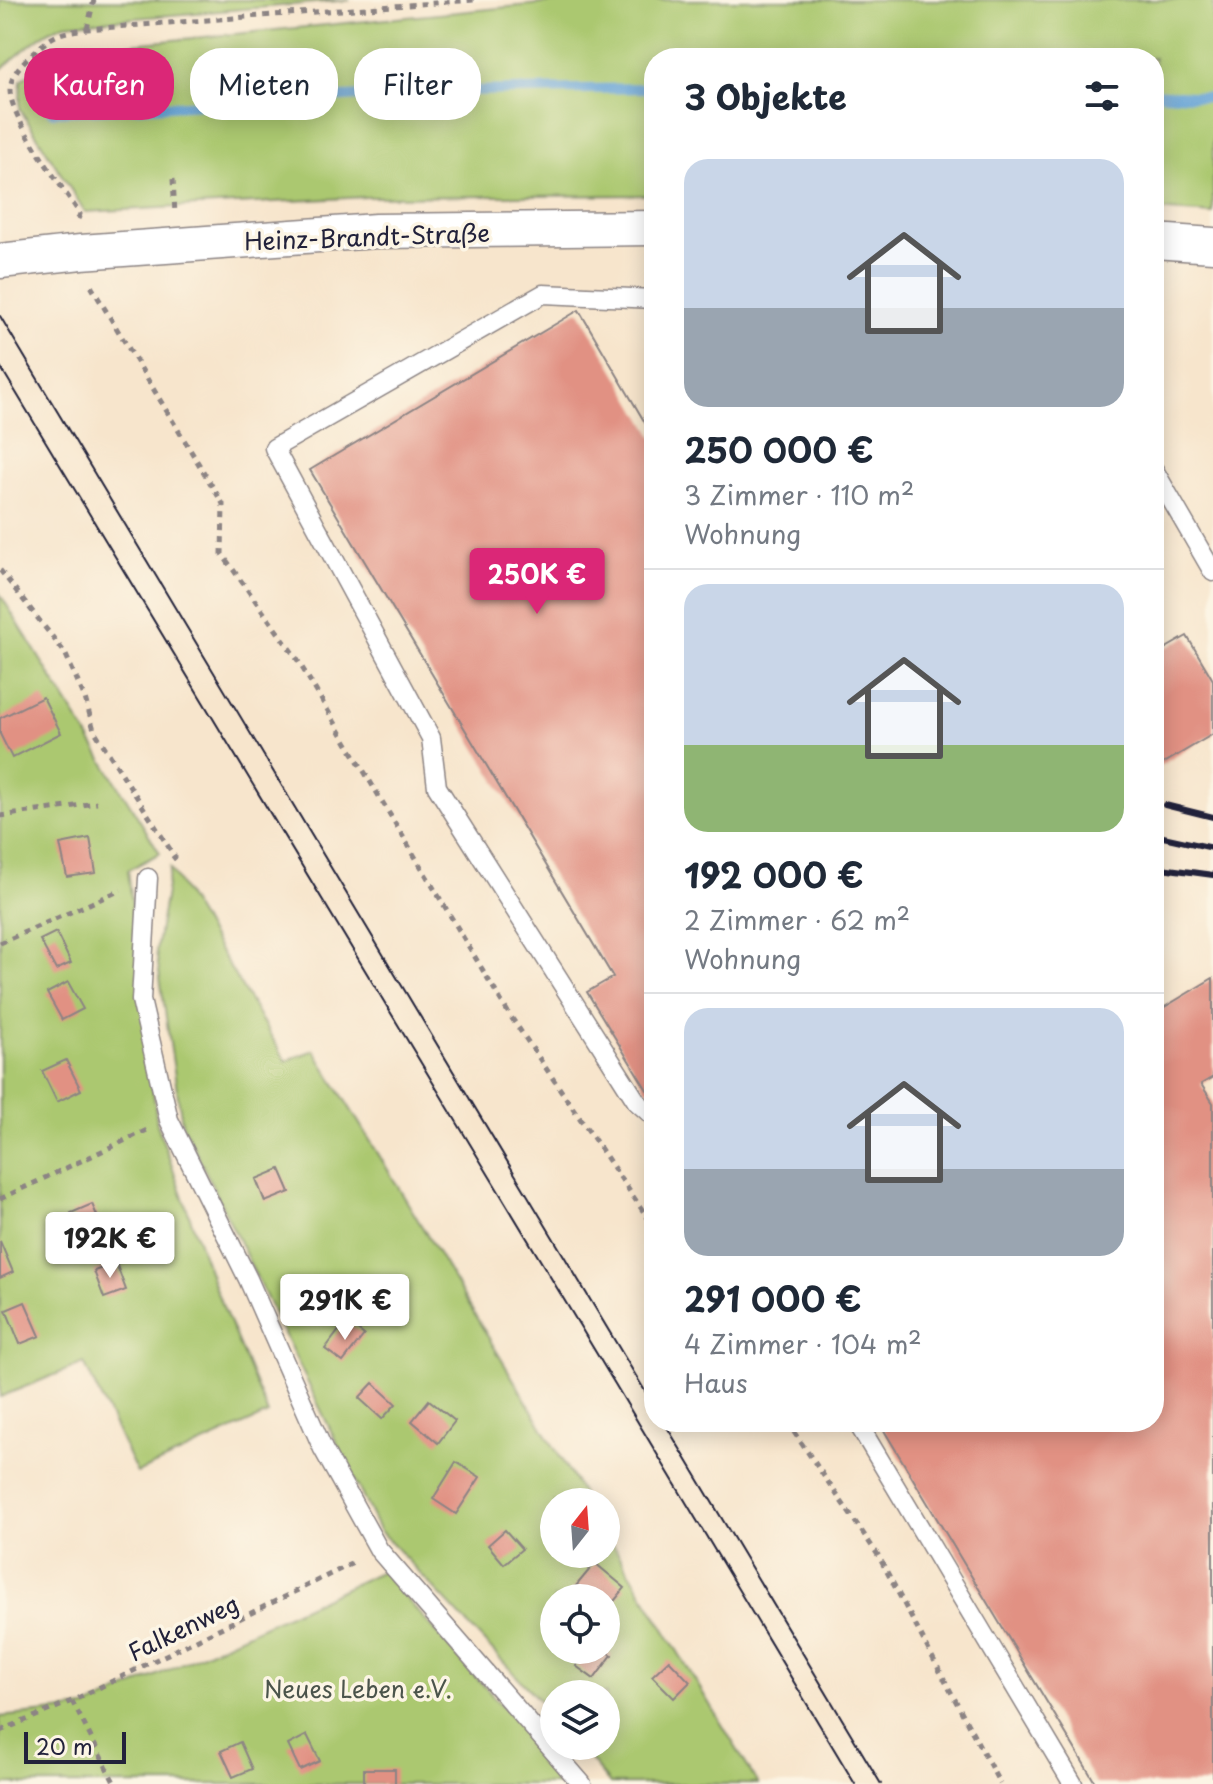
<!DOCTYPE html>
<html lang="de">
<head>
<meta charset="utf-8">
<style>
	:root { --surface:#fff; --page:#f2f2f3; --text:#1f2937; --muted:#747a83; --line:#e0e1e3; --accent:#db2777 }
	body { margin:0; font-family:"Playpen Sans",sans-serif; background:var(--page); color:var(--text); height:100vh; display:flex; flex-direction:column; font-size:30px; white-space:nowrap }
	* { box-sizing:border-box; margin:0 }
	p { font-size:26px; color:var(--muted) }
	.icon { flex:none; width:44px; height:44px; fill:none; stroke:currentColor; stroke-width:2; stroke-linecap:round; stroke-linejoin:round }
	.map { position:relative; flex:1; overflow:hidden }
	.sheet { position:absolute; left:644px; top:48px; width:520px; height:1384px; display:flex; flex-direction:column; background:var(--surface); border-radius:32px; box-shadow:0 4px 20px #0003 }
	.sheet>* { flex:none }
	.guide { position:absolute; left:24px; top:48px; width:500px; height:72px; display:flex; gap:16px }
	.needle { width:52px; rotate:17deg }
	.fabs { position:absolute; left:540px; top:1488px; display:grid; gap:16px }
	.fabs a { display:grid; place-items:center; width:80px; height:80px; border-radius:50%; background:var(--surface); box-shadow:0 4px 20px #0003; font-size:40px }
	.scale { position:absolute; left:24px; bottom:20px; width:102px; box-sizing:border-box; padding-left:8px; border:4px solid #22223b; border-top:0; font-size:22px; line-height:28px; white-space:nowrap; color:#22223b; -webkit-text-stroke:6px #fcf5e5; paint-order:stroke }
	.price { position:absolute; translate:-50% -68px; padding:0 18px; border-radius:8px; background:#fff; color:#222; font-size:26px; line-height:52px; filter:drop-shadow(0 2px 4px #0008) }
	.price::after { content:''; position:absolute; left:50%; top:48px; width:24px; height:18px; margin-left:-12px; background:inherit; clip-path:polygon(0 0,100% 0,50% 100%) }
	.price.on { background:var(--accent); color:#fff }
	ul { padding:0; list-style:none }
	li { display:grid; align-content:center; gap:16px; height:424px; padding:0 40px }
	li+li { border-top:2px solid var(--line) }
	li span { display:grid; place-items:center; height:248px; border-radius:24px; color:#555 }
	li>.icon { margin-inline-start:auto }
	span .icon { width:144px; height:144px; fill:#fffc; stroke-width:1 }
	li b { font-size:34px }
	h2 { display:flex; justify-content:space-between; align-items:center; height:96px; padding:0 40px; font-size:34px }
	.chip { padding:0 28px; border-radius:32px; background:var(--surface); box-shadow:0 4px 20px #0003; font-size:28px; line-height:72px }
	.chip.on { background:var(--accent); color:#fff }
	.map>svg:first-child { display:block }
</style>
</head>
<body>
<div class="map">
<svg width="1213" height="1784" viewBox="0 0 1213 1784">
	<rect width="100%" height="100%" fill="#fcf5e5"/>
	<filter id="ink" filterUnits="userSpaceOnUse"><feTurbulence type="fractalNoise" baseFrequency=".0125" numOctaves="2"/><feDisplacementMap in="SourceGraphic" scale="16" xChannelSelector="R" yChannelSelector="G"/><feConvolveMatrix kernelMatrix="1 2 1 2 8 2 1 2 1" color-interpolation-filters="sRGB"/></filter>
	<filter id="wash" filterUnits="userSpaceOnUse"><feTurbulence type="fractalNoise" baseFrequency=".006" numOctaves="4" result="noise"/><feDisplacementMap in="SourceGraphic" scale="32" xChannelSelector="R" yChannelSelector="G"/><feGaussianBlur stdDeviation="1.8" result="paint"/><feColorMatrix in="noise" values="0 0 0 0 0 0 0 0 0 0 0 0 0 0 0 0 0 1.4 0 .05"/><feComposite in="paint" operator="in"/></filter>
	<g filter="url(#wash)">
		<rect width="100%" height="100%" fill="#f7e5cc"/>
		<g fill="#abc86f" stroke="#667555" stroke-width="2" fill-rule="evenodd">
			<path d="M 0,0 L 223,1 L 223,0 L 350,0 L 65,24 C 39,33 22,53 0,70 Z"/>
			<polygon points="566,0 1213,0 1213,214 1154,210 1154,58 654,58 654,195 366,197 85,212 20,109 21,80 61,51 560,2"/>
			<polygon points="0,594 160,853 128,870 157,1124 215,1288 268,1414 137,1473 84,1363 0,1397"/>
			<path d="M 170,868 L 286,1061 L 314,1050 L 379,1155 L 587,1502 L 554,1502 L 554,1554 L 606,1554 L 606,1533 L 758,1784 L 610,1784 L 579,1746 L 606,1746 L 606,1694 L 554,1694 L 554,1716 L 379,1530 L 182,1123 L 156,951 ZM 554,1598 L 606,1598 L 606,1650 L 554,1650 Z"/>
			<polygon points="382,1571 571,1784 0,1784 0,1717 86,1708"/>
		</g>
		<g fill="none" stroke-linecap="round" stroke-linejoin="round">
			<g stroke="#63a2d5" stroke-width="10">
				<polyline points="1154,93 1213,98"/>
				<polyline points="52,112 460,91 654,88"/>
			</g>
		</g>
		<g id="blocks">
			<g fill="#e19183">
				<polygon points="579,310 654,438 654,1086 647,1090 587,992 613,977 310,470"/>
				<polygon points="1187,636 1213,680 1213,734 1154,769 1154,655"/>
				<polygon points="43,697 61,733 12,758 0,734 0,718"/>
				<polygon points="90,838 96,873 67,877 60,844"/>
				<polygon points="56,932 71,963 56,970 40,940"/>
				<polygon points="1213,978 1213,1077 1201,1084 1213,1103 1213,1784 1096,1784 879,1422 1154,1422 1154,1005 1158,1011"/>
				<polygon points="68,982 83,1009 62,1020 47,993"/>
				<polygon points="66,1060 81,1090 57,1102 42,1071"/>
				<polygon points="280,1169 290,1192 265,1202 256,1179"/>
				<polygon points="92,1204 105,1234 83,1243 71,1213"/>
				<polygon points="0,1241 13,1272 0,1278"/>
				<polygon points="116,1263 126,1290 104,1298 94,1271"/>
				<polygon points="25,1302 40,1336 20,1344 6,1310"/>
				<polygon points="346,1321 364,1335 343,1362 325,1349"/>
				<polygon points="373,1383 396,1404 382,1419 359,1398"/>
				<polygon points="429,1400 455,1421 438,1443 412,1421"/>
				<polygon points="456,1462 480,1477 456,1514 433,1499"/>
				<polygon points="505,1530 522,1549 504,1564 488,1545"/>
				<polygon points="595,1563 625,1588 606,1611 606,1598 566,1598"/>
				<polygon points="587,1650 606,1650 612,1655 594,1679 576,1666"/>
				<polygon points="669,1660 690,1682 674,1698 652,1676"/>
				<polygon points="307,1735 320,1761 300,1770 288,1745"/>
				<polygon points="240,1742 252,1769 233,1777 221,1751"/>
				<rect x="364" y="1769" width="31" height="15"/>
			</g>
		</g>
	</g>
	<g filter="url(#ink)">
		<use href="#blocks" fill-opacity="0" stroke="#8c8484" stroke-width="2"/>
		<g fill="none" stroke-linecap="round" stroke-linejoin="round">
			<defs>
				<g id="lane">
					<polyline points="654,299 543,294 274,448 431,738 437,787 637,1102 654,1117"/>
					<polyline points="1154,470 1213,572"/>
					<polyline points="148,878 141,1000 169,1120 248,1279 323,1449 379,1550 582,1784"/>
					<polyline points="857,1422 1073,1784"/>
				</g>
				<g id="street">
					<polyline points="1154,241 1213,245"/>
					<polyline points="0,261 81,252 376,231 654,228"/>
				</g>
			</defs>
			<use href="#lane" stroke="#8c8484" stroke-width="21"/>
			<use href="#street" stroke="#8c8484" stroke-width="37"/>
			<g stroke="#8c8484" stroke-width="5" stroke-dasharray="6 6" stroke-linecap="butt">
				<polyline points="87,29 94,0"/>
				<polyline points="173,179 175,214"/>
				<path d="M 78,219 L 80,214 L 78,211 C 61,185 8,116 10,88 C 12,73 22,63 33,53 C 53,35 59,32 87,29 L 474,0"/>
				<polyline points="91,286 223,504 222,554 297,659 509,1014 654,1227"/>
				<polyline points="0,570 65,653 85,698 94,730 175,857 168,863"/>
				<polyline points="0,816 97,803"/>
				<polyline points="0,943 121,890"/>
				<polyline points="0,1199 147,1130"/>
				<polyline points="787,1422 878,1555 1000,1784"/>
				<polyline points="72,1701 115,1784"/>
				<polyline points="0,1731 72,1701 357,1561"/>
			</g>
			<use href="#lane" stroke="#fff" stroke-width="18"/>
			<use href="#street" stroke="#fff" stroke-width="34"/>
			<g stroke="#22223b" stroke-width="2">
				<polyline points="0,316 654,1406"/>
				<polyline points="0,366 615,1384 855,1784"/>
				<polyline points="664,1422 881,1784"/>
			</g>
			<g stroke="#22223b" stroke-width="6">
				<polyline points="1165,805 1213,817"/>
				<polyline points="1154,835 1213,848"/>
				<polyline points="1154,867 1213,875"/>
			</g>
		</g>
	</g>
	<g text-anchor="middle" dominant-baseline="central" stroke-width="7" stroke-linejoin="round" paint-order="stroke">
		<g font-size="24" fill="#22223b" stroke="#fcf5e5">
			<text transform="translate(367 236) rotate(-2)">Heinz-Brandt-Straße</text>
			<text transform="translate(183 1627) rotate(-26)">Falkenweg</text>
		</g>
		<g font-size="24" fill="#4b544b" stroke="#fcf5e5">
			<text x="358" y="1688">Neues Leben e.V.</text>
		</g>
	</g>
</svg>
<div class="fabs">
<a><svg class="needle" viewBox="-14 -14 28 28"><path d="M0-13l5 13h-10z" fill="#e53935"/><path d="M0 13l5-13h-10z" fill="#747a83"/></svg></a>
<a><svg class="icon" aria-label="locate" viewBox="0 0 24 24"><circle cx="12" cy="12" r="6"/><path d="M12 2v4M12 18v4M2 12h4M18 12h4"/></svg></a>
<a><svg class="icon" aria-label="layers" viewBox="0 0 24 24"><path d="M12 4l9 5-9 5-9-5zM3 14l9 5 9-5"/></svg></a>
</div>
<div class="scale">20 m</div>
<b class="price on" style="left:537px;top:616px">250K €</b>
<b class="price" style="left:110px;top:1280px">192K €</b>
<b class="price" style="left:345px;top:1342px">291K €</b>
<div class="guide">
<a class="chip on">Kaufen</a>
<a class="chip">Mieten</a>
<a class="chip">Filter</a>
</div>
<section class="sheet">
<h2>3 Objekte<svg class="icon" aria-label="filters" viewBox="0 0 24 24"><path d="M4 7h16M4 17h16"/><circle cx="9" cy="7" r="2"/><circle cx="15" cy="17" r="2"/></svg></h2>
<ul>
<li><span style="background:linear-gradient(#c9d6e8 60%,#9aa5b1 0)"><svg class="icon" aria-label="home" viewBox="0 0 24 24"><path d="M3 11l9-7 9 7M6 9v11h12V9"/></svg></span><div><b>250 000 €</b><p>3 Zimmer · 110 m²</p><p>Wohnung</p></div></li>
<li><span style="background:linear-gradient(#c9d6e8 65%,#8fb573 0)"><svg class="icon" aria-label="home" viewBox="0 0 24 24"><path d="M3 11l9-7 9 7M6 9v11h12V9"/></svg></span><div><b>192 000 €</b><p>2 Zimmer · 62 m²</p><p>Wohnung</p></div></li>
<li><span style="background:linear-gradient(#c9d6e8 65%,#9aa5b1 0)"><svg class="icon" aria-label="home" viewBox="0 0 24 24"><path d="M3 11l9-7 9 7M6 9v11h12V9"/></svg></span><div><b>291 000 €</b><p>4 Zimmer · 104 m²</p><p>Haus</p></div></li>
</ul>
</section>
</div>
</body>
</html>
